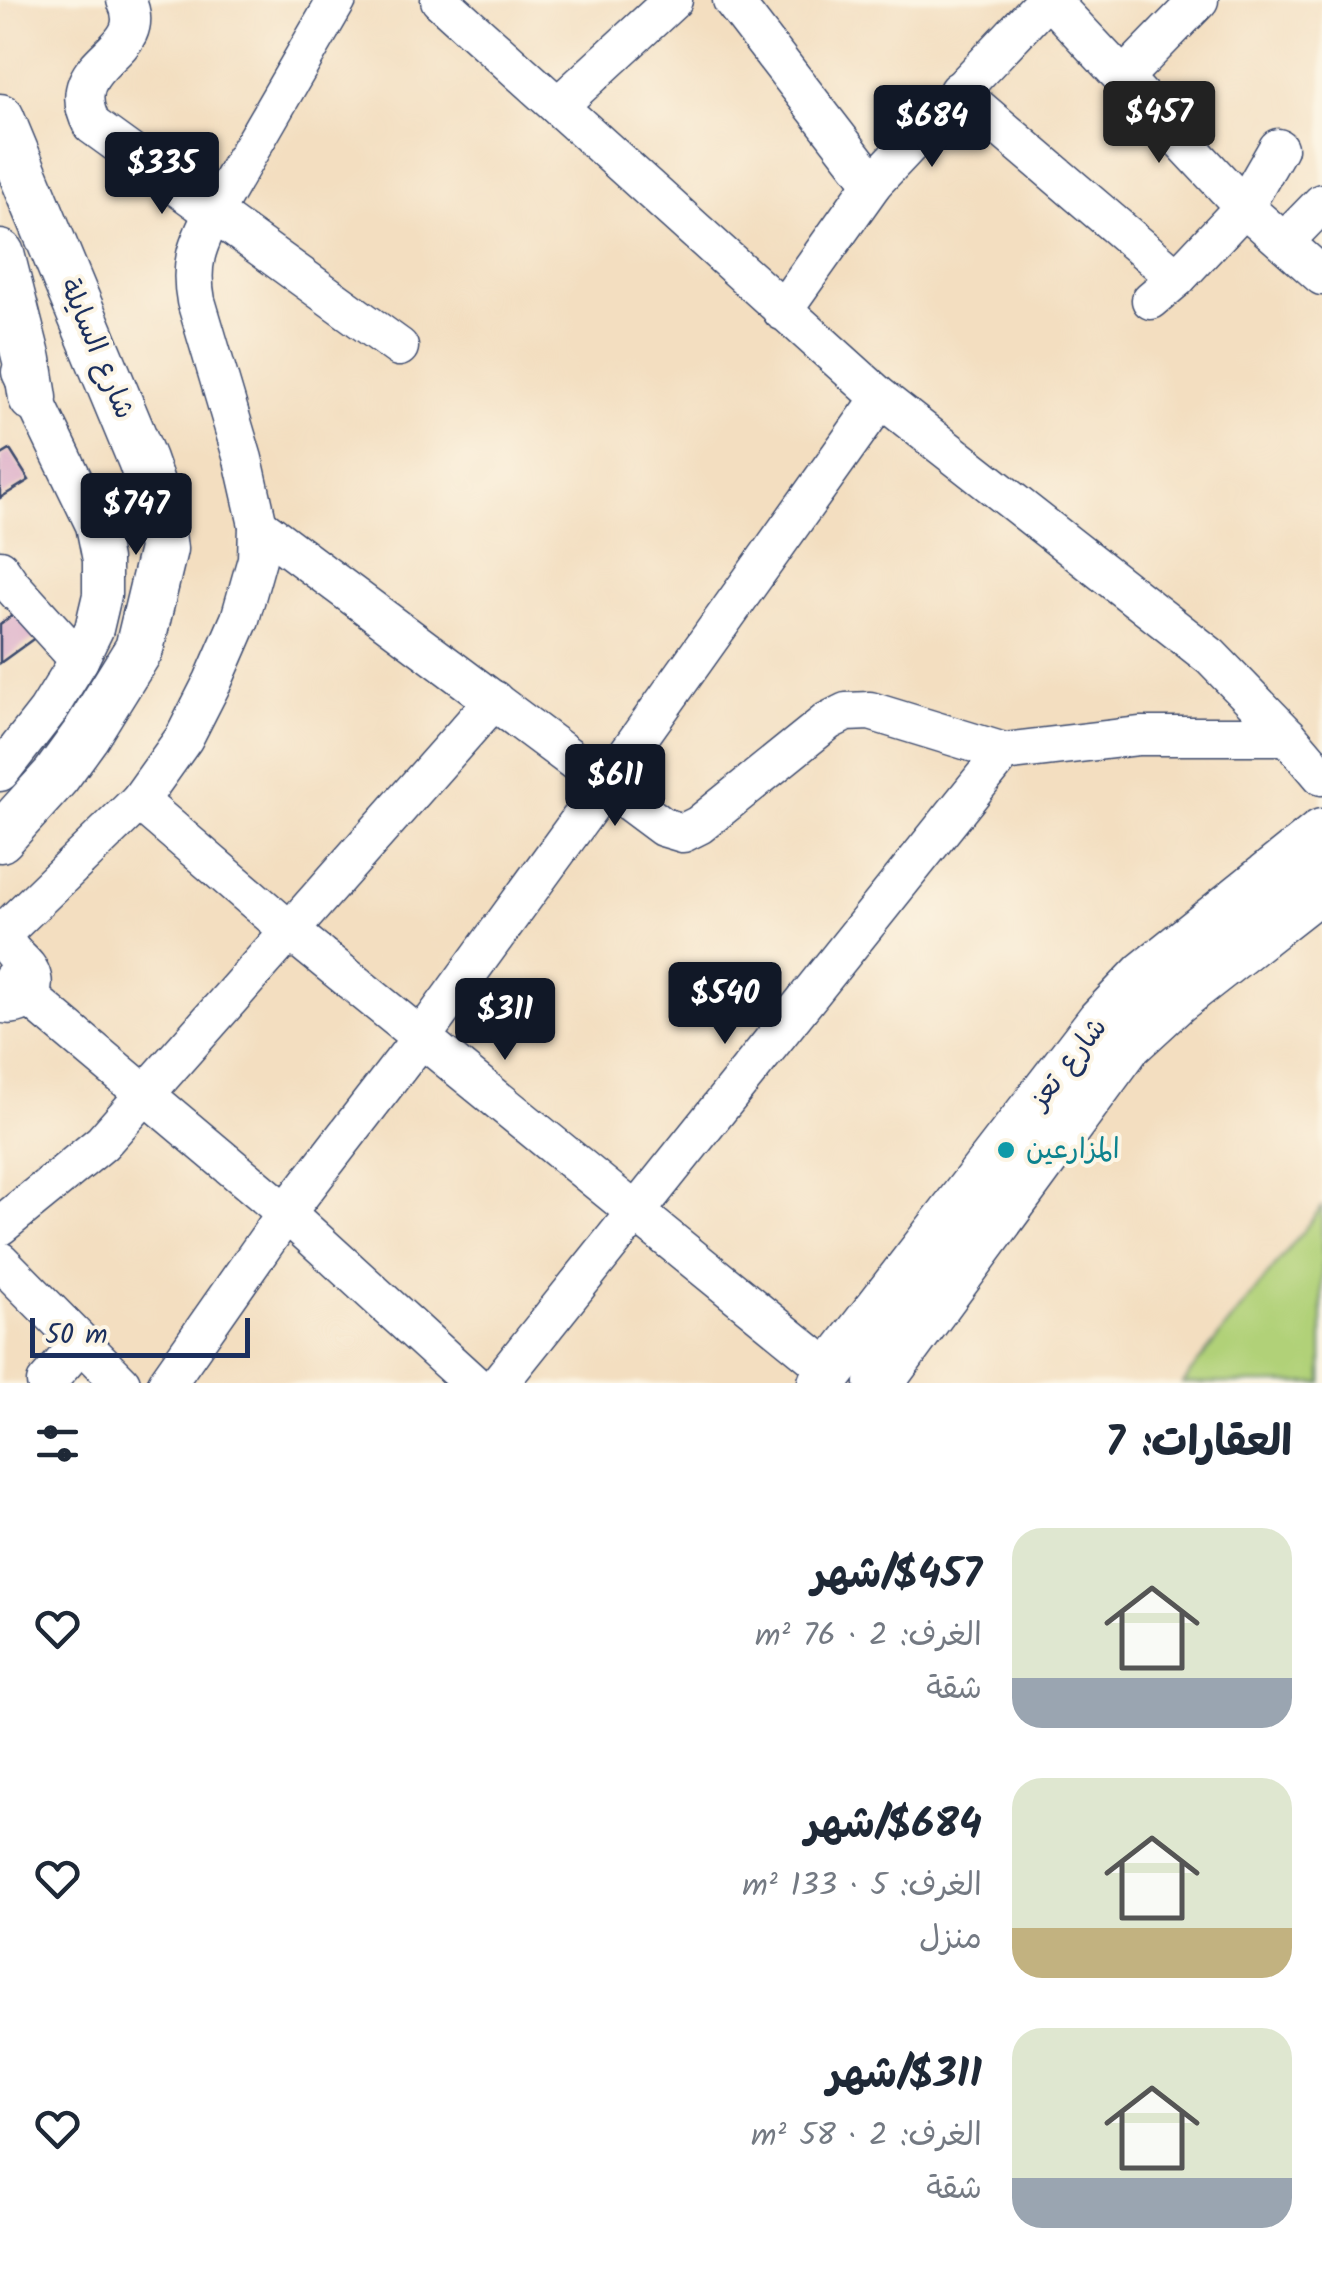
<!DOCTYPE html>
<html lang="ar">
<head>
<meta charset="utf-8">
<style>
	:root { --surface:#fff; --page:#f2f2f3; --text:#1f2937; --muted:#747a83; --accent:#111827 }
	body { margin:0; font-family:Kalam,"Playpen Sans Arabic",sans-serif; background:var(--page); color:var(--text); direction:rtl; height:100vh; display:flex; flex-direction:column; font-size:38px; white-space:nowrap }
	* { box-sizing:border-box; margin:0 }
	p { font-size:32px; color:var(--muted) }
	.icon { flex:none; width:55px; height:55px; fill:none; stroke:currentColor; stroke-width:2; stroke-linecap:round; stroke-linejoin:round }
	.map { position:relative; height:1383px; overflow:hidden; direction:ltr }
	.details { display:flex; flex-direction:column; background:var(--surface); flex:1 }
	.details>* { flex:none }
	.scale { position:absolute; left:30px; bottom:25px; width:220px; box-sizing:border-box; padding-left:10px; border:5px solid #1b2f5e; border-top:0; font-size:28px; line-height:35px; white-space:nowrap; color:#1b2f5e; -webkit-text-stroke:8px #fcf5e5; paint-order:stroke }
	.price { position:absolute; translate:-50% -85px; padding:0 22px; border-radius:10px; background:var(--accent); color:#fff; font-size:32px; line-height:65px; filter:drop-shadow(0 2px 5px #0008) }
	.price::after { content:''; position:absolute; left:50%; top:60px; width:30px; height:22px; margin-left:-15px; background:inherit; clip-path:polygon(0 0,100% 0,50% 100%) }
	.price.active { background:#222; color:#fff }
	ul { padding:0; list-style:none }
	li { display:flex; align-items:center; gap:30px; height:250px; padding:0 30px }
	li span { display:grid; place-items:center; flex:none; width:280px; height:200px; border-radius:30px; color:#555 }
	li>.icon { margin-inline-start:auto }
	span .icon { width:120px; height:120px; fill:#fffc; stroke-width:1 }
	li b { font-size:42px }
	h2 { display:flex; justify-content:space-between; align-items:center; height:120px; padding:0 30px; font-size:42px }
	.map>svg:first-child { display:block }
</style>
</head>
<body>
<div class="map">
<svg width="1322" height="1383" viewBox="0 0 1322 1383">
	<rect width="100%" height="100%" fill="#fcf5e5"/>
	<filter id="ink" filterUnits="userSpaceOnUse"><feTurbulence type="fractalNoise" baseFrequency=".01" numOctaves="2"/><feDisplacementMap in="SourceGraphic" scale="20" xChannelSelector="R" yChannelSelector="G"/><feConvolveMatrix kernelMatrix="1 2 1 2 8 2 1 2 1" color-interpolation-filters="sRGB"/></filter>
	<filter id="wash" filterUnits="userSpaceOnUse"><feTurbulence type="fractalNoise" baseFrequency=".0048" numOctaves="4" result="noise"/><feDisplacementMap in="SourceGraphic" scale="40" xChannelSelector="R" yChannelSelector="G"/><feGaussianBlur stdDeviation="2.25" result="paint"/><feColorMatrix in="noise" values="0 0 0 0 0 0 0 0 0 0 0 0 0 0 0 0 0 1.4 0 .05"/><feComposite in="paint" operator="in"/></filter>
	<g filter="url(#wash)">
		<rect width="100%" height="100%" fill="#f3dec0"/>
		<polygon fill="#b1d178" stroke="#66806b" stroke-width="2.5" points="1322,1207 1322,1383 1182,1383"/>
		<g id="blocks">
			<g fill="#dbacc8">
				<polygon points="10,450 29,480 0,498 0,456"/>
				<polygon points="18,611 36,637 0,663 0,624"/>
			</g>
		</g>
	</g>
	<g filter="url(#ink)">
		<use href="#blocks" fill-opacity="0" stroke="#3b496d" stroke-width="2.5"/>
		<g fill="none" stroke-linecap="round" stroke-linejoin="round">
			<defs>
				<g id="minor">
					<path d="M 126,0 C 154,56 57,58 92,125 L 399,347"/>
					<polyline points="440,0 881,398 1211,657 1288,736 1322,776"/>
					<polyline points="732,0 873,183"/>
					<polyline points="1050,0 1244,207 1322,276"/>
					<polyline points="1123,78 1199,0"/>
					<polyline points="958,91 1177,278"/>
					<polyline points="558,106 673,0"/>
					<polyline points="1284,242 1322,203"/>
					<polyline points="1151,300 1177,278 1244,207 1278,148"/>
					<polyline points="782,311 873,183 1046,0"/>
					<polyline points="258,525 663,827 683,833 699,825 828,721 846,712 870,711 1004,752 1139,736 1288,736"/>
					<polyline points="0,569 11,585 79,660"/>
					<polyline points="0,772 47,712 79,660 94,629 102,595 102,560 95,525 21,372"/>
					<polyline points="139,801 290,931 831,1371"/>
					<polyline points="12,979 28,996 286,1213 472,1383"/>
					<path d="M 0,1003 C 16,1009 37,998 32,978 C 29,963 12,957 7,943 C 5,936 7,934 9,927 L 139,801 L 184,738 L 213,681 L 240,619 L 257,559 L 258,525 L 243,459 L 196,301 C 189,264 197,245 214,212 L 337,0"/>
					<polyline points="0,1226 102,1143 494,700"/>
					<polyline points="0,1261 121,1383"/>
					<polyline points="46,1383 81,1343"/>
					<polyline points="167,1383 286,1213 421,1038 606,784 881,398"/>
					<polyline points="499,1383 1004,752"/>
				</g>
				<g id="major">
					<polyline points="0,118 142,460 157,503 163,549 139,649 85,736 56,776 0,838"/>
					<polyline points="0,254 27,360 33,398"/>
					<polyline points="822,1383 1101,1021 1145,975 1322,833"/>
					<polyline points="879,1383 1127,1045 1176,1000 1322,886"/>
				</g>
			</defs>
			<use href="#minor" stroke="#3b496d" stroke-width="41"/>
			<use href="#major" stroke="#3b496d" stroke-width="51"/>
			<use href="#minor" stroke="#fff" stroke-width="38"/>
			<use href="#major" stroke="#fff" stroke-width="48"/>
		</g>
	</g>
	<circle fill="#0f9aa8" stroke="#fcf5e5" stroke-width="4" cx="1006" cy="1150" r="10"/>
	<g text-anchor="middle" dominant-baseline="central" stroke-width="8" stroke-linejoin="round" paint-order="stroke">
		<g font-size="28" fill="#1b2f5e" stroke="#fcf5e5">
			<text transform="translate(96 349) rotate(67)">شارع السايلة</text>
			<text transform="translate(1069 1064) rotate(-52)">شارع تعز</text>
		</g>
		<g font-size="28" fill="#0d838f" stroke="#fcf5e5" text-anchor="start">
			<text x="1026" y="1150">المزارعين</text>
		</g>
	</g>
</svg>
<div class="scale">50 m</div>
<b class="price active" style="left:1159px;top:166px">$457</b>
<b class="price" style="left:932px;top:170px">$684</b>
<b class="price" style="left:162px;top:217px">$335</b>
<b class="price" style="left:136px;top:558px">$747</b>
<b class="price" style="left:615px;top:829px">$611</b>
<b class="price" style="left:725px;top:1047px">$540</b>
<b class="price" style="left:505px;top:1063px">$311</b>
</div>
<section class="details">
<h2>العقارات: 7<svg class="icon" aria-label="filters" viewBox="0 0 24 24"><path d="M4 7h16M4 17h16"/><circle cx="9" cy="7" r="2"/><circle cx="15" cy="17" r="2"/></svg></h2>
<ul>
<li><span style="background:linear-gradient(#dfe7d0 75%,#9aa5b1 0)"><svg class="icon" aria-label="home" viewBox="0 0 24 24"><path d="M3 11l9-7 9 7M6 9v11h12V9"/></svg></span><div><b>$457/شهر</b><p>الغرف: 2 · 76 m²</p><p>شقة</p></div><svg class="icon" aria-label="heart" viewBox="0 0 24 24"><path d="M12 20l-8-8c-3-5 5-10 8-4 3-6 11-1 8 4z"/></svg></li>
<li><span style="background:linear-gradient(#dfe7d0 75%,#c2b280 0)"><svg class="icon" aria-label="home" viewBox="0 0 24 24"><path d="M3 11l9-7 9 7M6 9v11h12V9"/></svg></span><div><b>$684/شهر</b><p>الغرف: 5 · 133 m²</p><p>منزل</p></div><svg class="icon" aria-label="heart" viewBox="0 0 24 24"><path d="M12 20l-8-8c-3-5 5-10 8-4 3-6 11-1 8 4z"/></svg></li>
<li><span style="background:linear-gradient(#dfe7d0 75%,#9aa5b1 0)"><svg class="icon" aria-label="home" viewBox="0 0 24 24"><path d="M3 11l9-7 9 7M6 9v11h12V9"/></svg></span><div><b>$311/شهر</b><p>الغرف: 2 · 58 m²</p><p>شقة</p></div><svg class="icon" aria-label="heart" viewBox="0 0 24 24"><path d="M12 20l-8-8c-3-5 5-10 8-4 3-6 11-1 8 4z"/></svg></li>
</ul>
</section>
</body>
</html>
